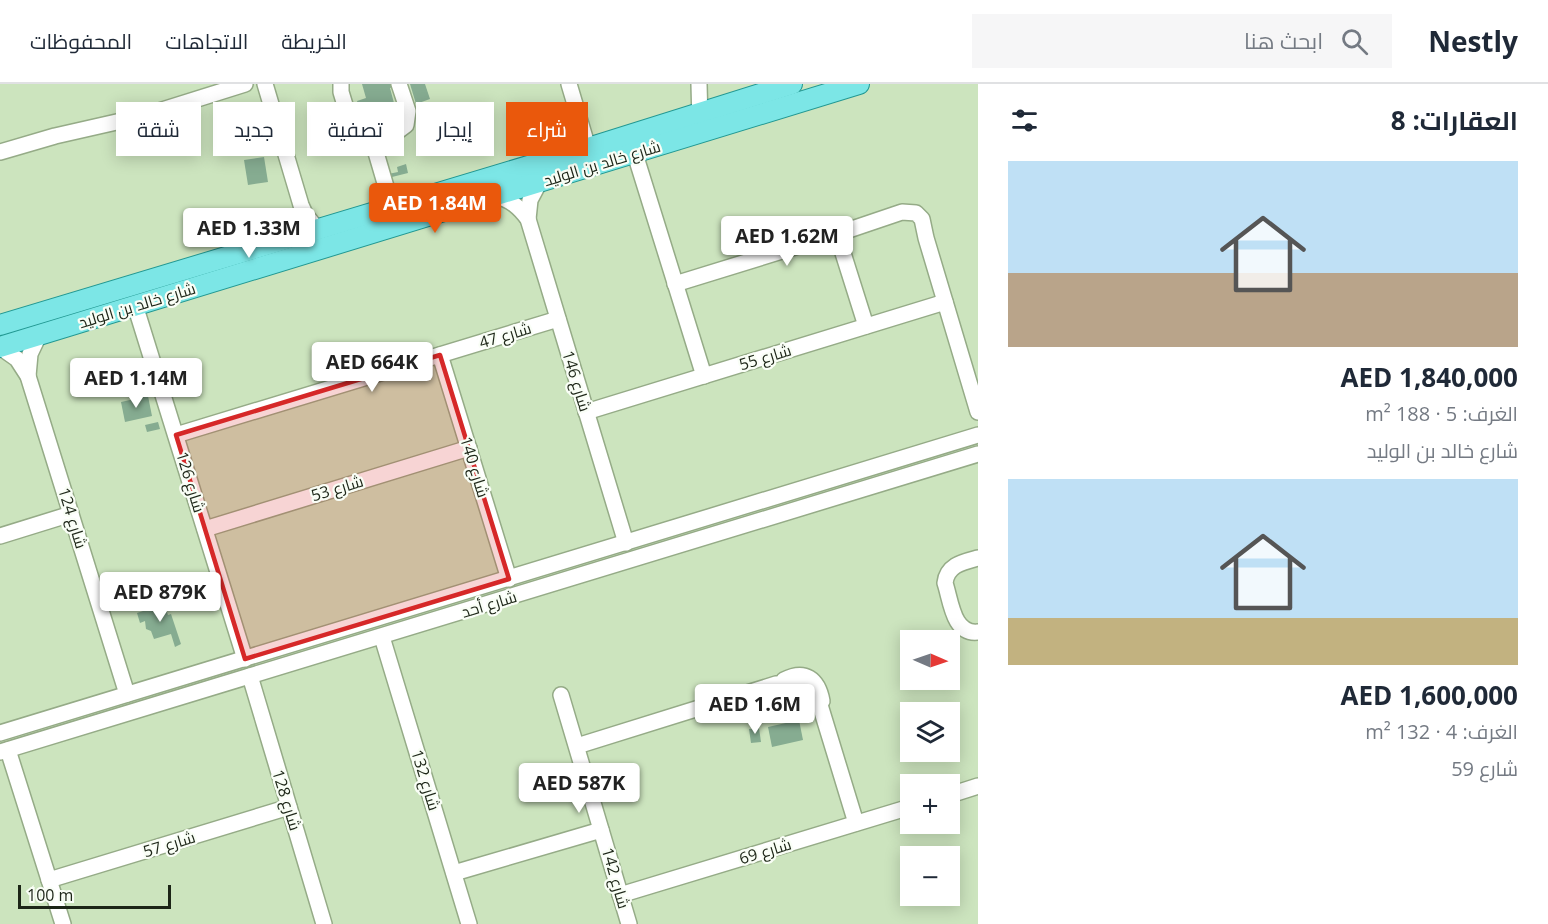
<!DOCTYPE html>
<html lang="ar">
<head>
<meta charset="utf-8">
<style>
	:root { --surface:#fff; --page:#f6f6f7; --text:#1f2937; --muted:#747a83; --line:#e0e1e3; --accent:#ea580c }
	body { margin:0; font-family:"Open Sans",Cairo,sans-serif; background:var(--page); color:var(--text); direction:rtl; height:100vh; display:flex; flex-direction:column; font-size:22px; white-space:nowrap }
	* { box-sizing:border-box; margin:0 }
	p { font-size:20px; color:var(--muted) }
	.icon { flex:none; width:33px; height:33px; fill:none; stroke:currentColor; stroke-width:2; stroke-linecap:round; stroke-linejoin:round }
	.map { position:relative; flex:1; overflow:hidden; direction:ltr }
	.sheet { display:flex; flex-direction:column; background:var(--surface); width:570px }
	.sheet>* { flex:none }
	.guide { position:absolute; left:18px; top:18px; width:570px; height:54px; direction:rtl; display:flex; gap:12px }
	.needle { width:39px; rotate:92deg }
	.controls { position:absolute; left:900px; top:546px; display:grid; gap:12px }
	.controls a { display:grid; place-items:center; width:60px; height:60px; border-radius:0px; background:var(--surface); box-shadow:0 3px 15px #0003; font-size:30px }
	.scale { position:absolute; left:18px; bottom:15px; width:153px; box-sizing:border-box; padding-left:6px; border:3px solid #1c2517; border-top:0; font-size:16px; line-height:21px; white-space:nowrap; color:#1c2517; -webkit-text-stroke:4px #f9fef6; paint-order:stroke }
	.price { position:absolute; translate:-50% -51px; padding:0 14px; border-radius:6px; background:#fff; color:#222; font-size:20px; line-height:39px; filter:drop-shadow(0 2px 3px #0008) }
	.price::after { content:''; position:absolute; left:50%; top:36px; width:18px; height:14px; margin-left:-9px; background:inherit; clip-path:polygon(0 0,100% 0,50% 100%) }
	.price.on { background:var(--accent); color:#fff }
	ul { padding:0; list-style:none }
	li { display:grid; align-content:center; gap:12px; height:318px; padding:0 30px }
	li span { display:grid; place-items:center; height:186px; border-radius:0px; color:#555 }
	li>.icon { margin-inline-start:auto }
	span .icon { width:108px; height:108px; fill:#fffc; stroke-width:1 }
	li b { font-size:26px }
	h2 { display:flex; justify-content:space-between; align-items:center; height:72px; padding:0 30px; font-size:26px }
	.chip { padding:0 21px; border-radius:0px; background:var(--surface); box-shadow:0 3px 15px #0003; font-size:21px; line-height:54px }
	.chip.on { background:var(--accent); color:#fff }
	header { display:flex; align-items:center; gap:36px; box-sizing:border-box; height:84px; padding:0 30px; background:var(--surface); border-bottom:2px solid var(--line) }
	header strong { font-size:28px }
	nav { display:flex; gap:33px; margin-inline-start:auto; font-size:21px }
	.search { width:420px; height:54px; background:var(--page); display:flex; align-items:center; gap:15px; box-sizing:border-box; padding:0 21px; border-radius:0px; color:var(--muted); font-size:22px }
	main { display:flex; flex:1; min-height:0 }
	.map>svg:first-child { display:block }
</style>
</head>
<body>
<header>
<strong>Nestly</strong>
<div class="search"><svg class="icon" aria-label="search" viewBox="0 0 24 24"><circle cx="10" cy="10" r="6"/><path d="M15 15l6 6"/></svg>ابحث هنا</div>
<nav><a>الخريطة</a><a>الاتجاهات</a><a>المحفوظات</a></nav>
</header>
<main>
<section class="sheet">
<h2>العقارات: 8<svg class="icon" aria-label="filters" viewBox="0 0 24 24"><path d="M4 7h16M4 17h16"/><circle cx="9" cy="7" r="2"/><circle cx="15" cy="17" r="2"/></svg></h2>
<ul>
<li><span style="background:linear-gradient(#bfe0f5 60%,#b9a48a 0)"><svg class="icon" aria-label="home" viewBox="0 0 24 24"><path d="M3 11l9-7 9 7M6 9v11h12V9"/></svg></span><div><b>AED 1,840,000</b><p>الغرف: 5 · 188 m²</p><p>شارع خالد بن الوليد</p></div></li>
<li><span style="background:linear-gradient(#bfe0f5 75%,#c2b280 0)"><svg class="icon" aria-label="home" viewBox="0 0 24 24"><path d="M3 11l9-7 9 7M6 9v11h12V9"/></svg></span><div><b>AED 1,600,000</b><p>الغرف: 4 · 132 m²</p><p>شارع 59</p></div></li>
</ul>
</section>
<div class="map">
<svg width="978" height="840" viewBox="0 0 978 840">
	<rect width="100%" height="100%" fill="#cce4be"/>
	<g fill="#86ac91">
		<polygon points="362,0 395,0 396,2 390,4 394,19 401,17 404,28 400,29 401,34 393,37 395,43 377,49 375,41 361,46 355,25 359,23 357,17 366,14"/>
		<polygon points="410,0 425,0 430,15 416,20"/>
		<polygon points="432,22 437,39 421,44 415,27"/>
		<polygon points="264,73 268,98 248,101 244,76"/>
		<polygon points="406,80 408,89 384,95 383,91 398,88 397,83"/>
		<polygon points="234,129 237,138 218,144 215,135"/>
		<polygon points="148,312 152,332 125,338 121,318"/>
		<polygon points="158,338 160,345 147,348 145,341"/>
		<polygon points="164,520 168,531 171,530 181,560 175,563 171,550 154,555 151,547 146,545 145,537 140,539 137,529"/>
		<polygon points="799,636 803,656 772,663 768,643"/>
		<polygon points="759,644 761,658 751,659 749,645"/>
	</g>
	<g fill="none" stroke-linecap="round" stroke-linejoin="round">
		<defs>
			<g id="minor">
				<polyline points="265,0 301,121 305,130 317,145"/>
				<polyline points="341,0 341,8 352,44 355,50 366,55 398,47 406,41 408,27 399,0"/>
				<polyline points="569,0 588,64"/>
				<polyline points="699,0 700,37"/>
				<polyline points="372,55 392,123"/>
				<polyline points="0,68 55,52 143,32 245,0"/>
				<polyline points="635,70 704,292"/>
				<path d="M 496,112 C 511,116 519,123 528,135 L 626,459"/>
				<polyline points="528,135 530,116 539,99"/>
				<polyline points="837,150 866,242"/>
				<polyline points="675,200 837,150 902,128 916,129 922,135 926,154 978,328"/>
				<polyline points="135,221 245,575"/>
				<polyline points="0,263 17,275 28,292 127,610"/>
				<polyline points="440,271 509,495"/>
				<polyline points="28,292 30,270 39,251"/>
				<polyline points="586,328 945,218"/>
				<polyline points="176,351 558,235"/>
				<polyline points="205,445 469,364"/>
				<polyline points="0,452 71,430"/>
				<path d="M 978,474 C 963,478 947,481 945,499 C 951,517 953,551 978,548"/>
				<polyline points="382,553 469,840"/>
				<polyline points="250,592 324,840"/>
				<path d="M 784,596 C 805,585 818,595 822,617"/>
				<polyline points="561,611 629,840"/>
				<polyline points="0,649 978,351"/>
				<path d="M 577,662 L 776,600 C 796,598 810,604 820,621 L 856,739"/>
				<polyline points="8,666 63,840"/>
				<polyline points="0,668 978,370"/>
				<polyline points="950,711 978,702"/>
				<polyline points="454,789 601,746"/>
				<polyline points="49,796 289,723"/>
				<polyline points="620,811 910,723"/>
			</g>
			<g id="major">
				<polyline points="0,241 588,64 792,0"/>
				<polyline points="0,263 859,0"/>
			</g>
		</defs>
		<use href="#minor" stroke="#95ab87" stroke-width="18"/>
		<use href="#major" stroke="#229892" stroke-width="22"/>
		<use href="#minor" stroke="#fff" stroke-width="15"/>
		<use href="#major" stroke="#7ce6e6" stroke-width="20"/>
	</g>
	<path fill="#d62828" fill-opacity="0.2" stroke="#d62828" stroke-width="4.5" stroke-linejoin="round" d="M 440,271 L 509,495 L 245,575 L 176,351 Z"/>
	<g text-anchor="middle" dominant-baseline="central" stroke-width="4.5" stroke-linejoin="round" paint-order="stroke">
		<g font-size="16" fill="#1c2517" stroke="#f9fef6">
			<text transform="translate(602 79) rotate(-17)">شارع خالد بن الوليد</text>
			<text transform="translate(137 221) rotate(-17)">شارع خالد بن الوليد</text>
			<text transform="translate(505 251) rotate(-17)">شارع 47</text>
			<text transform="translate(765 273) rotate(-17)">شارع 55</text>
			<text transform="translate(577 297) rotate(73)">شارع 146</text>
			<text transform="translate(475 383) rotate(73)">شارع 140</text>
			<text transform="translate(191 398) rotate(73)">شارع 126</text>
			<text transform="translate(337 404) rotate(-17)">شارع 53</text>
			<text transform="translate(73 434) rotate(73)">شارع 124</text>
			<text transform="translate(489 520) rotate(-17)">شارع أحد</text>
			<text transform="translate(426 696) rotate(73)">شارع 132</text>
			<text transform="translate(287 716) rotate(73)">شارع 128</text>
			<text transform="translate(169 760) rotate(-17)">شارع 57</text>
			<text transform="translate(765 767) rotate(-17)">شارع 69</text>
			<text transform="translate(616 794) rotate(74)">شارع 142</text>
		</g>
	</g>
</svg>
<div class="controls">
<a><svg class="needle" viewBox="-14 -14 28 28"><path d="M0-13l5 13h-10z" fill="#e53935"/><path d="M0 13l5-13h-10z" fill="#747a83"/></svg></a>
<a><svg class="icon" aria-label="layers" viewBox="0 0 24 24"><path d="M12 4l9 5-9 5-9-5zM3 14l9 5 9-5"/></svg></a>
<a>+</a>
<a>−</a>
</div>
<div class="scale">100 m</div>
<b class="price on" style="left:435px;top:150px">AED 1.84M</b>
<b class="price" style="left:249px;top:175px">AED 1.33M</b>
<b class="price" style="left:787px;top:183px">AED 1.62M</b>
<b class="price" style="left:372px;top:309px">AED 664K</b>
<b class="price" style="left:136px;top:325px">AED 1.14M</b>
<b class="price" style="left:160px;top:539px">AED 879K</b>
<b class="price" style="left:755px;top:651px">AED 1.6M</b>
<b class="price" style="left:579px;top:730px">AED 587K</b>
<div class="guide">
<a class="chip on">شراء</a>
<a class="chip">إيجار</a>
<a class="chip">تصفية</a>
<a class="chip">جديد</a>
<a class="chip">شقة</a>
</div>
</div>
</main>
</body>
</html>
